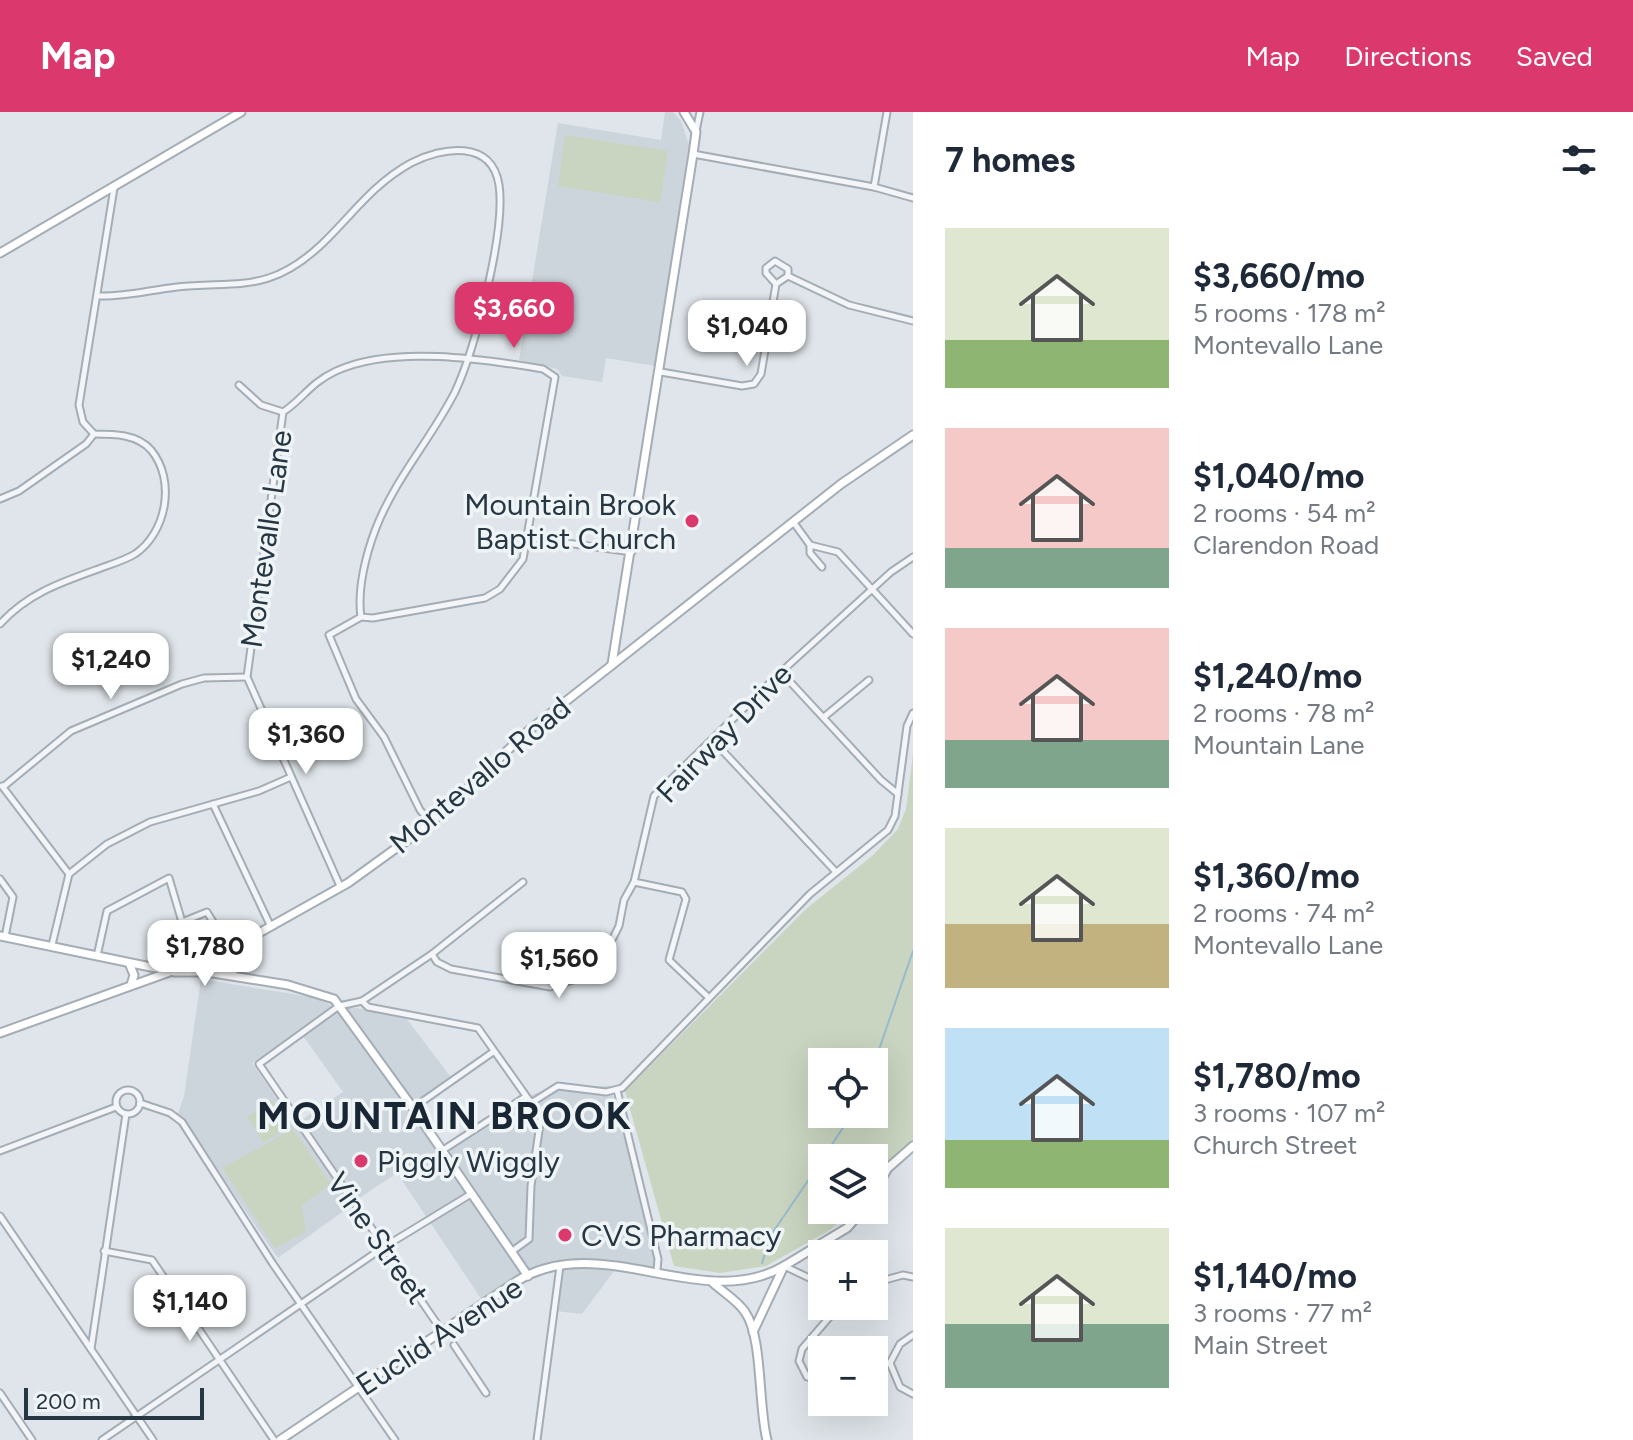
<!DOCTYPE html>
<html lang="en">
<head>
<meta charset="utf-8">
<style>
	:root { --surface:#fff; --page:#f6f6f7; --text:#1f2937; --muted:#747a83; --accent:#db386d }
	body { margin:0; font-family:Figtree,sans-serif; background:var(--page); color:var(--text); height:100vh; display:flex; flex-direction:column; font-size:30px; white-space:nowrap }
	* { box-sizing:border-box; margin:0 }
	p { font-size:26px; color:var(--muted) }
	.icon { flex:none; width:44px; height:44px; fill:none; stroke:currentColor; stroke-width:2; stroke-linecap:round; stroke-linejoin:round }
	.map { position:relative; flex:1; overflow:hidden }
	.drawer { display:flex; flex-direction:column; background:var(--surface); width:720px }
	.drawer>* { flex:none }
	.buttons { position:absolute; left:808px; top:936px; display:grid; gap:16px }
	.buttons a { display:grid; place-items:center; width:80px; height:80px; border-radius:0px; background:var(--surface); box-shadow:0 8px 32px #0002; font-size:40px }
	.scale { position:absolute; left:24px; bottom:20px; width:180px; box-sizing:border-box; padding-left:8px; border:4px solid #263643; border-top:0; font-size:22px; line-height:28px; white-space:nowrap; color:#263643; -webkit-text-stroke:6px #eff4f7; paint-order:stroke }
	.price { position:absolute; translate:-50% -68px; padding:0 18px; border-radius:16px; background:#fff; color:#222; font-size:26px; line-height:52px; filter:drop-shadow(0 2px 4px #0008) }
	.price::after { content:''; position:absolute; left:50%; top:48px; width:24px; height:18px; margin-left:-12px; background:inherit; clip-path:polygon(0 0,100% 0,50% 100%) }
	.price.on { background:var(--accent); color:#fff }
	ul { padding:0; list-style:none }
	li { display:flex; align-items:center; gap:24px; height:200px; padding:0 32px }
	li span { display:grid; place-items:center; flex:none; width:224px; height:160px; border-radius:0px; color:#555 }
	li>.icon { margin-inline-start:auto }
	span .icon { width:96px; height:96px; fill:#fffc; stroke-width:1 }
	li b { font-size:34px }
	h2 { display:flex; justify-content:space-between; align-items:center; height:96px; padding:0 32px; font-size:34px }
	header { display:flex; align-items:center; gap:48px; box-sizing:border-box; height:112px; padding:0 40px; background:var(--accent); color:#fff }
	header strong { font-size:38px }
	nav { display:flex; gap:44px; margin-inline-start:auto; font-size:28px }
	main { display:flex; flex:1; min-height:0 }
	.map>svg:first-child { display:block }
</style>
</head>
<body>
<header>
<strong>Map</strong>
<nav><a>Map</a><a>Directions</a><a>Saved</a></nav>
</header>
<main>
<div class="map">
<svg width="913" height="1328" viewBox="0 0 913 1328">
	<rect width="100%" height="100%" fill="#dfe5ea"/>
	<g fill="#cdd5dc">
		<polygon points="665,0 673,0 681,9 689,33 655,254 606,246 602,270 562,264 557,257 519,248 558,11 661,28"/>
		<polygon points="201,867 317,886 332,894 252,951 352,1093 278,1146 178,1001 184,984"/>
		<polygon points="339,894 403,902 453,968 413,996 443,1038 525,985 558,974 610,974 658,1147 657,1158 617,1155 582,1202 555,1199 560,1154 517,1169 484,1191 397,1061 355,1089 300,1009 343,980 301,921"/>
	</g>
	<g fill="#c9d5c0" fill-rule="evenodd">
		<polygon points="565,23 668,39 660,90 558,74"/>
		<path d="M 913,642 L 913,1031 L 904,1036 L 874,1071 L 874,1046 L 822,1046 L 822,1098 L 854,1098 L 830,1118 L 766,1154 L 720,1161 L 674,1154 L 625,979 L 806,797 L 872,744 L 898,717 L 906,697 ZM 822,950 L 874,950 L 874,1002 L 822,1002 Z"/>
		<polygon points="272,988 289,1014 264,1031 247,1005"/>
		<polygon points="293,1017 331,1072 302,1093 306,1120 275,1136 222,1056"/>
	</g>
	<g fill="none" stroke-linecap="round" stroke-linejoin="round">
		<g stroke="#97bbce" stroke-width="2">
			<polyline points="874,952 913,839"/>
			<polyline points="823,1046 852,1002"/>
			<polyline points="762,1151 771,1123 822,1048"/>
		</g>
		<defs>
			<g id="street">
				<polyline points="696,19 700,0"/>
				<polyline points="693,42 874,75 913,86"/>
				<polyline points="874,75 887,0"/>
				<polyline points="788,164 849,193 913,209"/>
				<polyline points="776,172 766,161 766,156 775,149 788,157 788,164"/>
				<path d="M 99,184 C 125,185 150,178 177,175 C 241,169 270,181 322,132 C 353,102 373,72 411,51 C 442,35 492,27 499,73 C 506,119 475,237 455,280 C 431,327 395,367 376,416 C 366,442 357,477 361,505"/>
				<polyline points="661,260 742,274 754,272 761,262 776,172 788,164"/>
				<polyline points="239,273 261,293 283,300"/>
				<polyline points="0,387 19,379 86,332 94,322"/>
				<polyline points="794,411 810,433 838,440 913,522"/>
				<polyline points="530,426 632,440"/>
				<polyline points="810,433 810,441 822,455"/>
				<path d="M 0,512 C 28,481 62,470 101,456 C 112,452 125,448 135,442 C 167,420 176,368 151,338 C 137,322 114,322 94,322 L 83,310 L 79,293 L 114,76"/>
				<polyline points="781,560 881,668 898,682"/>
				<polyline points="824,605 869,568"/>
				<polyline points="716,626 721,637 836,760"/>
				<polyline points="2,674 69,762"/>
				<polyline points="3,675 71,619 182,572 204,566 247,565"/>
				<polyline points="213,692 271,815"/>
				<polyline points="69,762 107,732 150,710 259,679 291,665"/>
				<polyline points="0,767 13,785 5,825"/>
				<polyline points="634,770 682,780 686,787 669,848 708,885"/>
				<path d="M 340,774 L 247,565 L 283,300 C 302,288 310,271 336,259 C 392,233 483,247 543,257 L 555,265 L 523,447 L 500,477 L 485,486 L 373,506 L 361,505 L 329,523 L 356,587 L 384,625 L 420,698 L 431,711"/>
				<polyline points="52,833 69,762"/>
				<polyline points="432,842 437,850 451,857 550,875 573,868 613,826 619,814 624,788 634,770 654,684 781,560 891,460 913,445"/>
				<polyline points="97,844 107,799 169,766 182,810 207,800 230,838"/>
				<polyline points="362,889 368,895 478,916 541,1005 531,1074 529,1127 511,1140"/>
				<polyline points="617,978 658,1147 657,1158"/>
				<circle cx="128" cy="990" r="12"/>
				<polyline points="140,991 170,1001 182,1010 273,1152 395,1328"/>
				<polyline points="531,991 558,974 606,980 622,976 810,782 888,718 895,704 907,614 913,601"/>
				<polyline points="413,996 493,940"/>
				<polyline points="443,1038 525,985"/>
				<polyline points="0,1039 116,995"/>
				<polyline points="0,1104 153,1328"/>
				<polyline points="104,1139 152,1148 274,1328"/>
				<polyline points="784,1154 822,1172"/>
				<polyline points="874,1171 903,1163 913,1165"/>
				<polyline points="442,1219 259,952 339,894 362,889 432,842 523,770"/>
				<polyline points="913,1223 900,1232 890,1251 900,1275 913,1282"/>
				<polyline points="454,1233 486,1281"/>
				<polyline points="91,1237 126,1002"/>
				<polyline points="874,1255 890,1251"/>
				<polyline points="822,1267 807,1265 799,1249 802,1237 839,1194"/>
				<polyline points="0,1281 32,1328"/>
				<polyline points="102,1328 384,1135 471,1082"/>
				<polyline points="537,1328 560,1154"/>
			</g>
			<g id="secondary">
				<polyline points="0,141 241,0"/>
				<polyline points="612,552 693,42 696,20 684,0"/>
				<polyline points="0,824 175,860 207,860 288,873 334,887 413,996 528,1164"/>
				<polyline points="225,840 225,854 233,862"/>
				<polyline points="129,851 134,863 131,873"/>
				<polyline points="0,921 225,840 348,771 431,711 528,619 612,553 841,372 913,323"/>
				<polyline points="874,1080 888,1056 913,1034"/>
				<path d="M 713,1171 C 723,1180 738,1189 745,1200 C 763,1225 758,1294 767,1328"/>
				<polyline points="753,1220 784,1154 847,1116 863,1098"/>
				<path d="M 280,1328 L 517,1169 C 601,1117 702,1202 784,1154"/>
			</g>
		</defs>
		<use href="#street" stroke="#a4adb5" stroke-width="9"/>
		<use href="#secondary" stroke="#a4adb5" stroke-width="11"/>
		<use href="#street" stroke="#f3f5f8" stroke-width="5"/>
		<use href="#secondary" stroke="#fff" stroke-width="7"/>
	</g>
	<g fill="#db386d" stroke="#eff4f7" stroke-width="3">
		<circle cx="692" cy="409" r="8"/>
		<circle cx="361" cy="1049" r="8"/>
		<circle cx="565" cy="1123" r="8"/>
	</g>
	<g text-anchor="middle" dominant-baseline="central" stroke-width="7" stroke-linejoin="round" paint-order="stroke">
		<g font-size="30" fill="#263643" stroke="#eff4f7" text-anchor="start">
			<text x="676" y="392" text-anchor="end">Mountain Brook<tspan x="676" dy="34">Baptist Church</tspan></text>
			<text x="377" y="1049">Piggly Wiggly</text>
			<text x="581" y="1123">CVS Pharmacy</text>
		</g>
		<g font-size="30" fill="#263643" stroke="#eff4f7">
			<text transform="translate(266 427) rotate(-82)">Montevallo Lane</text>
			<text transform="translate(724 621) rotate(-46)">Fairway Drive</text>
			<text transform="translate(480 663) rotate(-40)">Montevallo Road</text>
			<text transform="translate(378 1126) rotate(55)">Vine Street</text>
			<text transform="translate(439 1224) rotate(-33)">Euclid Avenue</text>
		</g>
		<g font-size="38" font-weight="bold" letter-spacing="2" fill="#192634" stroke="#eff4f7">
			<text x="445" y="1004">MOUNTAIN BROOK</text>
		</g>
	</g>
</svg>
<div class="buttons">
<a><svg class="icon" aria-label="locate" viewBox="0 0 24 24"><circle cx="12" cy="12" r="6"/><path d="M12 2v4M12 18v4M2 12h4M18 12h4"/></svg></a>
<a><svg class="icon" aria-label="layers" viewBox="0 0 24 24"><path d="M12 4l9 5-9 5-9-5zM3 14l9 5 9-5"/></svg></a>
<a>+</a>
<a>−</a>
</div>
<div class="scale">200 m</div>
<b class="price on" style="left:514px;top:238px">$3,660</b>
<b class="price" style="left:747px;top:256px">$1,040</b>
<b class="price" style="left:111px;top:589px">$1,240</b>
<b class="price" style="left:306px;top:664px">$1,360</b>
<b class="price" style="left:205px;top:876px">$1,780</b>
<b class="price" style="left:559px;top:888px">$1,560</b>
<b class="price" style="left:190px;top:1231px">$1,140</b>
</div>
<section class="drawer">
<h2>7 homes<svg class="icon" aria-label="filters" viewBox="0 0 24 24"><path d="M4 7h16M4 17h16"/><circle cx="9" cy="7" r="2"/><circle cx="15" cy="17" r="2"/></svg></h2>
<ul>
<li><span style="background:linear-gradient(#dfe7d0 70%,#8fb573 0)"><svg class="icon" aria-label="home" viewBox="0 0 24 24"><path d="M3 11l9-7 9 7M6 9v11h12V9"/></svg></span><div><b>$3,660/mo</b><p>5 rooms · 178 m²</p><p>Montevallo Lane</p></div></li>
<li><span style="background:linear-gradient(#f6c9c9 75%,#7fa58c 0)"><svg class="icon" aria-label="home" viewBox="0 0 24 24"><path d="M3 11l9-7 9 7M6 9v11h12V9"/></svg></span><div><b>$1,040/mo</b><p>2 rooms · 54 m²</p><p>Clarendon Road</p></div></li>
<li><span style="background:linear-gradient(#f6c9c9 70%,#7fa58c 0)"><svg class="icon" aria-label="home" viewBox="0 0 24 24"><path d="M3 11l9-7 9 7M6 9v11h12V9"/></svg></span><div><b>$1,240/mo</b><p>2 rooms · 78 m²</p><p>Mountain Lane</p></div></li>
<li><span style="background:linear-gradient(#dfe7d0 60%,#c2b280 0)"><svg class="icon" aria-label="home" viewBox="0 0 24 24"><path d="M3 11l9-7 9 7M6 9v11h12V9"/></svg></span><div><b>$1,360/mo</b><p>2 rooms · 74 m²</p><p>Montevallo Lane</p></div></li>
<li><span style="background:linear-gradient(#bfe0f5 70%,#8fb573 0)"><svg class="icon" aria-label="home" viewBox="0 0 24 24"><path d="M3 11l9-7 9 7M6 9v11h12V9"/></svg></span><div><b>$1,780/mo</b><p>3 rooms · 107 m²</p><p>Church Street</p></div></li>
<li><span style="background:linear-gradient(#dfe7d0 60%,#7fa58c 0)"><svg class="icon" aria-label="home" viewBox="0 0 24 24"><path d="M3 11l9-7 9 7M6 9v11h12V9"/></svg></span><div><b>$1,140/mo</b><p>3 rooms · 77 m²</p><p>Main Street</p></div></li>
</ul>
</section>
</main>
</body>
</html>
